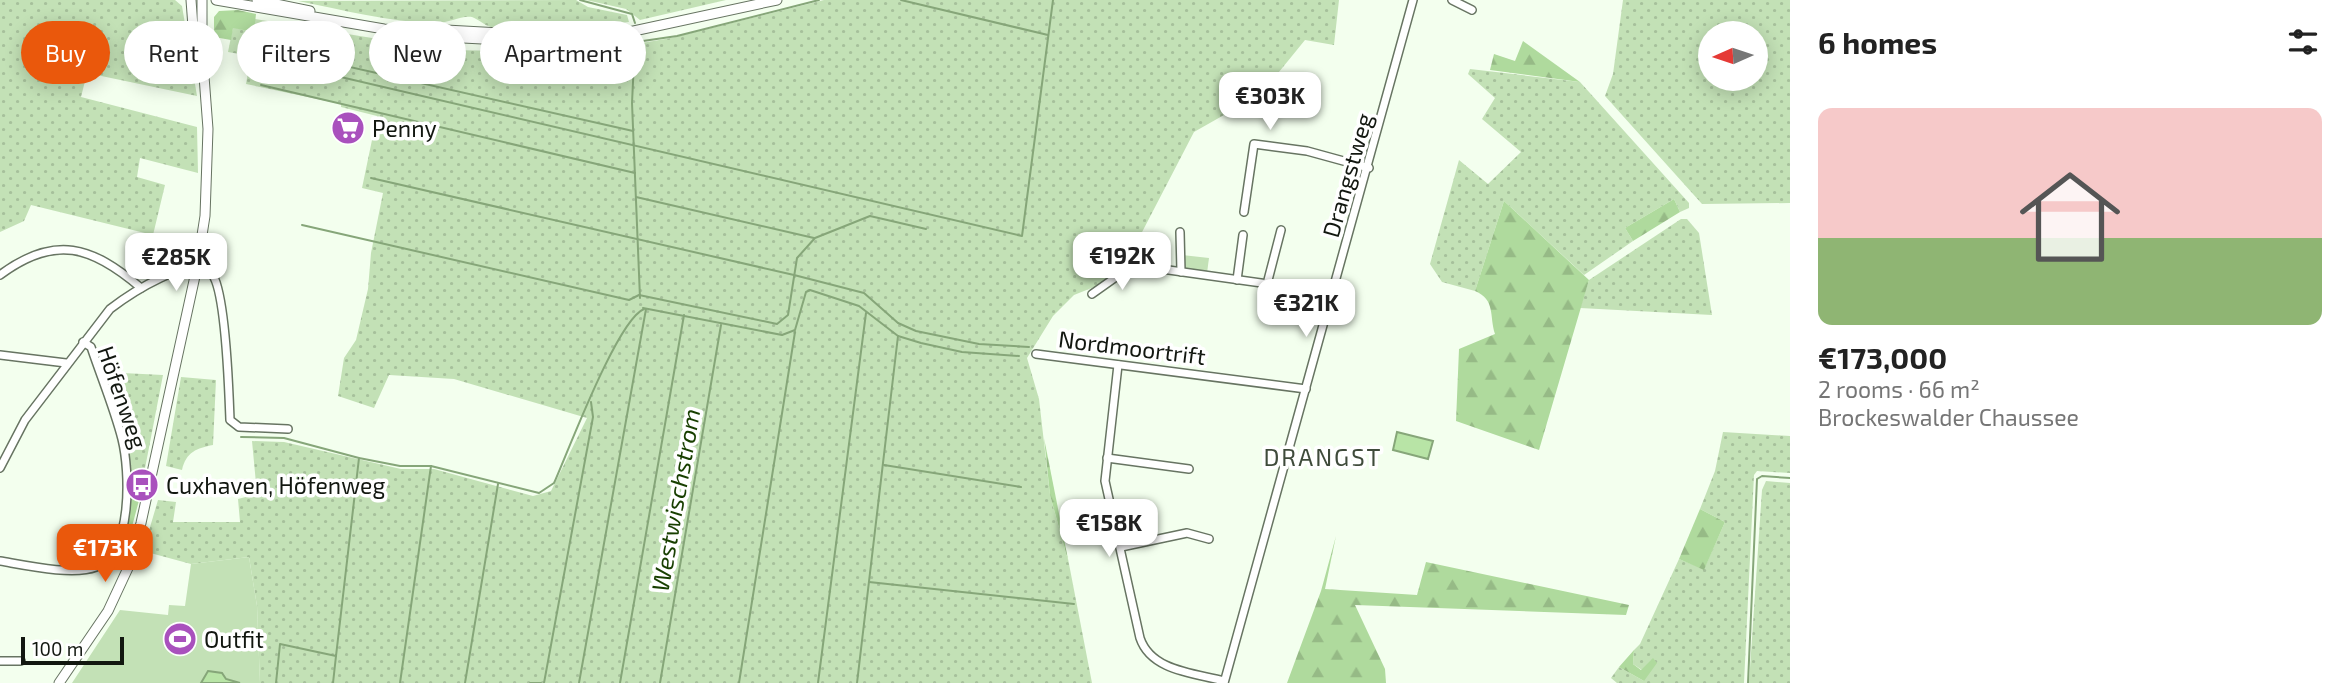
<!DOCTYPE html>
<html lang="en">
<head>
<meta charset="utf-8">
<style>
	:root { --surface:#fff; --page:#f2f2f2; --text:#222; --muted:#767676; --accent:#ea580c }
	body { margin:0; font-family:"Exo 2",sans-serif; background:var(--page); color:var(--text); height:100vh; display:flex; flex-direction:column; font-size:26px; white-space:nowrap }
	* { box-sizing:border-box; margin:0 }
	p { font-size:23px; color:var(--muted) }
	.icon { flex:none; width:38px; height:38px; fill:none; stroke:currentColor; stroke-width:2; stroke-linecap:round; stroke-linejoin:round }
	.map { position:relative; flex:1; overflow:hidden }
	.sheet { display:flex; flex-direction:column; background:var(--surface); width:560px }
	.sheet>* { flex:none }
	.guide { position:absolute; left:21px; top:21px; width:665px; height:63px; display:flex; gap:14px }
	.needle { width:46px; rotate:267deg }
	.fabs { position:absolute; left:1698px; top:21px; display:grid; gap:14px }
	.fabs a { display:grid; place-items:center; width:70px; height:70px; border-radius:50%; background:var(--surface); box-shadow:0 4px 18px #0003; font-size:35px }
	.scale { position:absolute; left:21px; bottom:18px; width:103px; box-sizing:border-box; padding-left:7px; border:4px solid #121710; border-top:0; font-size:19px; line-height:24px; white-space:nowrap; color:#121710; -webkit-text-stroke:5px #fff; paint-order:stroke }
	.price { position:absolute; translate:-50% -60px; padding:0 16px; border-radius:14px; background:#fff; color:#222; font-size:23px; line-height:46px; filter:drop-shadow(0 2px 4px #0008) }
	.price::after { content:''; position:absolute; left:50%; top:42px; width:21px; height:16px; margin-left:-10px; background:inherit; clip-path:polygon(0 0,100% 0,50% 100%) }
	.price.on { background:var(--accent); color:#fff }
	ul { padding:0; list-style:none }
	li { display:grid; align-content:center; gap:14px; height:371px; padding:0 28px }
	li span { display:grid; place-items:center; height:217px; border-radius:14px; color:#555 }
	li>.icon { margin-inline-start:auto }
	span .icon { width:126px; height:126px; fill:#fffc; stroke-width:1 }
	li b { font-size:30px }
	h2 { display:flex; justify-content:space-between; align-items:center; height:84px; padding:0 28px; font-size:30px }
	.chip { padding:0 24px; border-radius:32px; background:var(--surface); box-shadow:0 4px 18px #0003; font-size:24px; line-height:63px }
	.chip.on { background:var(--accent); color:#fff }
	main { display:flex; flex:1; min-height:0 }
	.map>svg:first-child { display:block }
</style>
</head>
<body>
<main>
<div class="map">
<svg width="1790" height="683" viewBox="0 0 1790 683">
	<defs>
		<pattern id="grass-dots" width="8" height="8" patternUnits="userSpaceOnUse" patternTransform="scale(1.75)"><rect width="8" height="8" fill="#c3e1b6"/><path d="M2 2h.1M6 6h.1" fill="none" stroke="#a6c09b" stroke-width="1.8" stroke-linecap="round"/></pattern>
		<pattern id="forest-firs" width="22" height="20" patternUnits="userSpaceOnUse" patternTransform="scale(1.75)"><rect width="22" height="20" fill="#afda9d"/><path d="M5 1l3.5 6h-7zM16 11l3.5 6h-7z" fill="#96ba86"/></pattern>
	</defs>
	<rect width="100%" height="100%" fill="#f3ffee"/>
	<g fill="url(#grass-dots)" fill-rule="evenodd">
		<polygon points="0,0 175,0 182,6 197,96 87,73 81,97 197,127 198,173 140,158 137,177 165,185 153,235 31,205 24,221 0,232"/>
		<path d="M 576,0 L 588,7 L 627,15 L 629,22 C 588,26 531,35 491,27 C 484,25 478,19 472,17 C 461,15 447,24 435,23 C 389,22 343,10 298,1 Z"/>
		<polygon points="586,0 726,0 640,20 626,9"/>
		<polygon points="824,0 1339,0 1334,45 1305,40 1261,94 1194,132 1126,263 1099,285 1074,295 1053,316 1027,358 1039,399 1050,495 1069,564 1092,683 260,683 257,606 249,557 191,564 143,551 158,500 176,502 173,522 240,522 238,499 257,494 252,441 284,442 401,469 434,469 533,496 551,491 587,418 454,379 389,375 374,408 338,396 344,358 356,340 368,289 371,253 383,193 362,188 377,116 341,107 341,104 246,84 251,56 228,52 233,27 253,32 255,19 446,50 589,52 671,38"/>
		<path d="M 1623,0 L 1790,0 L 1790,203 L 1702,204 L 1605,96 L 1613,74 ZM 1710,33 L 1755,33 L 1755,79 L 1710,79 Z"/>
		<polygon points="1470,69 1580,82 1689,203 1689,208 1680,212 1674,199 1625,228 1633,241 1584,275 1504,201 1475,291 1442,282 1430,264 1459,160 1488,184 1521,152 1482,119 1495,98 1468,74"/>
		<polygon points="1681,219 1687,219 1699,233 1712,315 1580,308 1589,280"/>
		<polygon points="102,372 163,375 141,489 129,487 125,433"/>
		<path d="M 181,377 L 216,380 L 213,445 C 197,448 186,452 182,470 L 166,466 Z"/>
		<polygon points="1723,432 1790,436 1790,473 1757,471 1754,475 1744,683 1617,683 1611,678 1619,667 1644,681 1642,670 1633,664 1634,650 1640,644 1679,559 1704,569 1725,522 1700,509 1715,471"/>
		<polygon points="1766,481 1790,483 1790,683 1749,683 1762,490"/>
	</g>
	<g fill="url(#forest-firs)">
		<polygon points="238,10 256,14 254,32 233,28 231,40 214,37 214,17 219,11"/>
		<polygon points="1523,41 1580,82 1490,70 1494,54 1515,61"/>
		<polygon points="1674,199 1680,212 1633,241 1625,228"/>
		<path d="M 1504,201 L 1589,280 L 1539,450 L 1456,421 L 1459,349 L 1495,334 C 1489,316 1496,300 1475,291 Z"/>
		<polygon points="1044,438 1069,564 1050,495"/>
		<polygon points="128,490 141,493 122,564 112,560 123,540"/>
		<polygon points="1700,509 1725,522 1704,570 1679,559"/>
		<polygon points="1336,536 1325,589 1417,595 1426,562 1629,605 1626,615 1355,605 1385,669 1386,683 1287,683 1321,591"/>
		<polygon points="1634,650 1633,664 1641,670 1653,658 1657,663 1644,681 1619,667"/>
	</g>
	<g fill="#c3e1b6">
		<polygon points="1182,255 1209,258 1207,273 1188,270 1183,266"/>
		<polygon points="249,557 257,606 260,683 72,683 120,610 168,615 169,605 185,606 191,564"/>
	</g>
	<g fill="#b8e4a6" stroke="#86a679" stroke-width="2">
		<polygon points="1397,432 1433,441 1428,459 1393,450"/>
		<polygon points="208,671 222,673 226,679 240,683 201,683"/>
	</g>
	<g fill="none" stroke-linecap="round" stroke-linejoin="round">
		<g stroke="#86a679" stroke-width="2">
			<polyline points="580,0 632,14 635,23"/>
			<polyline points="901,0 1048,35"/>
			<polyline points="635,40 632,103 640,298"/>
			<polyline points="636,42 677,36 819,0"/>
			<polyline points="244,43 633,131"/>
			<polyline points="255,57 1022,236 1053,0"/>
			<polyline points="261,85 635,173"/>
			<polyline points="371,178 794,275 864,293 898,323 916,331 979,344 1029,347"/>
			<polyline points="636,197 814,238"/>
			<polyline points="302,225 629,300 639,295 777,324 788,315 797,258 815,238 870,216 926,229"/>
			<polyline points="643,308 782,335 795,330 806,292 810,290 859,306 898,336 921,343 962,352 1019,356"/>
			<path d="M 241,437 L 284,438 L 359,458 L 400,466 L 431,466 L 539,493 L 554,483 C 568,452 617,320 644,309"/>
			<polyline points="884,465 1021,487"/>
			<polyline points="869,582 1074,604"/>
			<polyline points="276,683 280,644 336,656 359,458"/>
			<polyline points="333,683 336,656"/>
			<polyline points="400,683 431,466"/>
			<polyline points="465,683 498,484"/>
			<polyline points="530,683 541,683"/>
			<polyline points="544,683 593,417 591,402"/>
			<polyline points="579,683 646,309"/>
			<polyline points="620,683 684,315"/>
			<polyline points="660,683 721,325"/>
			<polyline points="739,683 795,332"/>
			<polyline points="818,683 866,313"/>
			<polyline points="857,683 898,336"/>
			<polyline points="1748,683 1757,479 1762,476 1790,478"/>
		</g>
		<defs>
			<g id="minor">
				<polyline points="1452,0 1472,10"/>
				<polyline points="1244,212 1254,144 1307,151 1369,168"/>
				<polyline points="1180,232 1181,272"/>
				<path d="M 0,275 C 55,234 92,246 141,288"/>
				<polyline points="1237,280 1243,235"/>
				<polyline points="1267,284 1281,230"/>
				<polyline points="1092,294 1133,265 1333,293"/>
				<polyline points="1036,354 1306,389"/>
				<polyline points="0,355 66,363"/>
				<path d="M 1118,365 L 1105,481 L 1140,638 C 1151,671 1194,673 1224,681"/>
				<polyline points="1107,458 1189,469"/>
				<path d="M 0,468 L 25,420 L 110,309 C 127,296 193,251 212,274 C 226,292 229,394 230,420 L 239,427 L 288,429"/>
				<polyline points="1121,547 1187,533 1209,539"/>
				<path d="M 0,561 C 24,565 73,576 96,567 C 133,553 130,471 122,439 C 114,408 101,377 91,347 L 83,342"/>
				<polyline points="0,661 21,661"/>
				<polyline points="1224,683 1413,0"/>
			</g>
			<g id="tertiary">
				<polyline points="216,0 384,29 444,37 517,41 629,32 777,0"/>
				<polyline points="257,0 310,11"/>
				<polyline points="428,29 536,35"/>
				<polyline points="202,54 202,0"/>
				<polyline points="59,683 108,611 128,568 141,523 197,267 205,216 208,129 203,63 193,27 191,0"/>
			</g>
		</defs>
		<use href="#minor" stroke="#677462" stroke-width="10"/>
		<use href="#tertiary" stroke="#677462" stroke-width="11"/>
		<use href="#minor" stroke="#fff" stroke-width="7"/>
		<use href="#tertiary" stroke="#fff" stroke-width="9"/>
	</g>
	<defs>
		<symbol id="supermarket-disc" viewBox="-11 -11 22 22"><circle r="9.5" fill="#a951bd" stroke="#fff"/><path d="M-6-5.5h2.5l.6 2H6L4.5 2H-2.5L-4.4-4H-6ZM-1.5 3.2a1.3 1.3 0 1 0 .1 0ZM3 3.2a1.3 1.3 0 1 0 .1 0Z" fill="#fff"/></symbol>
		<symbol id="bus-disc" viewBox="-11 -11 22 22"><circle r="9.5" fill="#a951bd" stroke="#fff"/><path d="M-5-6H5V4H4V6H2V4H-2V6H-4V4H-5ZM-3.5-4V0h7V-4ZM-3.5 1.2v1.5H-2V1.2ZM2 1.2v1.5H3.5V1.2Z" fill="#fff"/></symbol>
		<symbol id="stadium-disc" viewBox="-11 -11 22 22"><circle r="9.5" fill="#a951bd" stroke="#fff"/><path d="M0-5a6.5 5 0 1 0 0 10a6.5 5 0 1 0 0-10ZM-3.5-1.8h7v3.6h-7Z" fill="#fff"/></symbol>
	</defs>
	<g fill-rule="evenodd">
		<use href="#supermarket-disc" x="329" y="109" width="38" height="38"/>
		<use href="#bus-disc" x="123" y="466" width="38" height="38"/>
		<use href="#stadium-disc" x="161" y="620" width="38" height="38"/>
	</g>
	<g text-anchor="middle" dominant-baseline="central" stroke-width="7" stroke-linejoin="round" paint-order="stroke">
		<g font-size="23" fill="#121710" stroke="#fff" text-anchor="start">
			<text x="372" y="128">Penny</text>
			<text x="166" y="485">Cuxhaven, Höfenweg</text>
			<text x="204" y="639">Outfit</text>
		</g>
		<g font-size="23" fill="#121710" stroke="#fff">
			<text transform="translate(1347 175) rotate(-74)">Drangstweg</text>
			<text transform="translate(1132 347) rotate(7)">Nordmoortrift</text>
			<text transform="translate(123 397) rotate(71)">Höfenweg</text>
		</g>
		<g font-size="24" letter-spacing="2" fill="#3f4b3b" stroke="#fff">
			<text x="1323" y="456">DRANGST</text>
		</g>
		<g font-size="24" font-style="italic" fill="#183f00" stroke="#fff">
			<text transform="translate(675 500) rotate(-80)">Westwischstrom</text>
		</g>
	</g>
</svg>
<div class="fabs">
<a><svg class="needle" viewBox="-14 -14 28 28"><path d="M0-13l5 13h-10z" fill="#e53935"/><path d="M0 13l5-13h-10z" fill="#767676"/></svg></a>
</div>
<div class="scale">100 m</div>
<b class="price" style="left:1270px;top:132px">€303K</b>
<b class="price" style="left:1122px;top:292px">€192K</b>
<b class="price" style="left:176px;top:293px">€285K</b>
<b class="price" style="left:1306px;top:339px">€321K</b>
<b class="price" style="left:1109px;top:559px">€158K</b>
<b class="price on" style="left:105px;top:584px">€173K</b>
<div class="guide">
<a class="chip on">Buy</a>
<a class="chip">Rent</a>
<a class="chip">Filters</a>
<a class="chip">New</a>
<a class="chip">Apartment</a>
</div>
</div>
<section class="sheet">
<h2>6 homes<svg class="icon" aria-label="filters" viewBox="0 0 24 24"><path d="M4 7h16M4 17h16"/><circle cx="9" cy="7" r="2"/><circle cx="15" cy="17" r="2"/></svg></h2>
<ul>
<li><span style="background:linear-gradient(#f6c9c9 60%,#8fb573 0)"><svg class="icon" aria-label="home" viewBox="0 0 24 24"><path d="M3 11l9-7 9 7M6 9v11h12V9"/></svg></span><div><b>€173,000</b><p>2 rooms · 66 m²</p><p>Brockeswalder Chaussee</p></div></li>
</ul>
</section>
</main>
</body>
</html>
